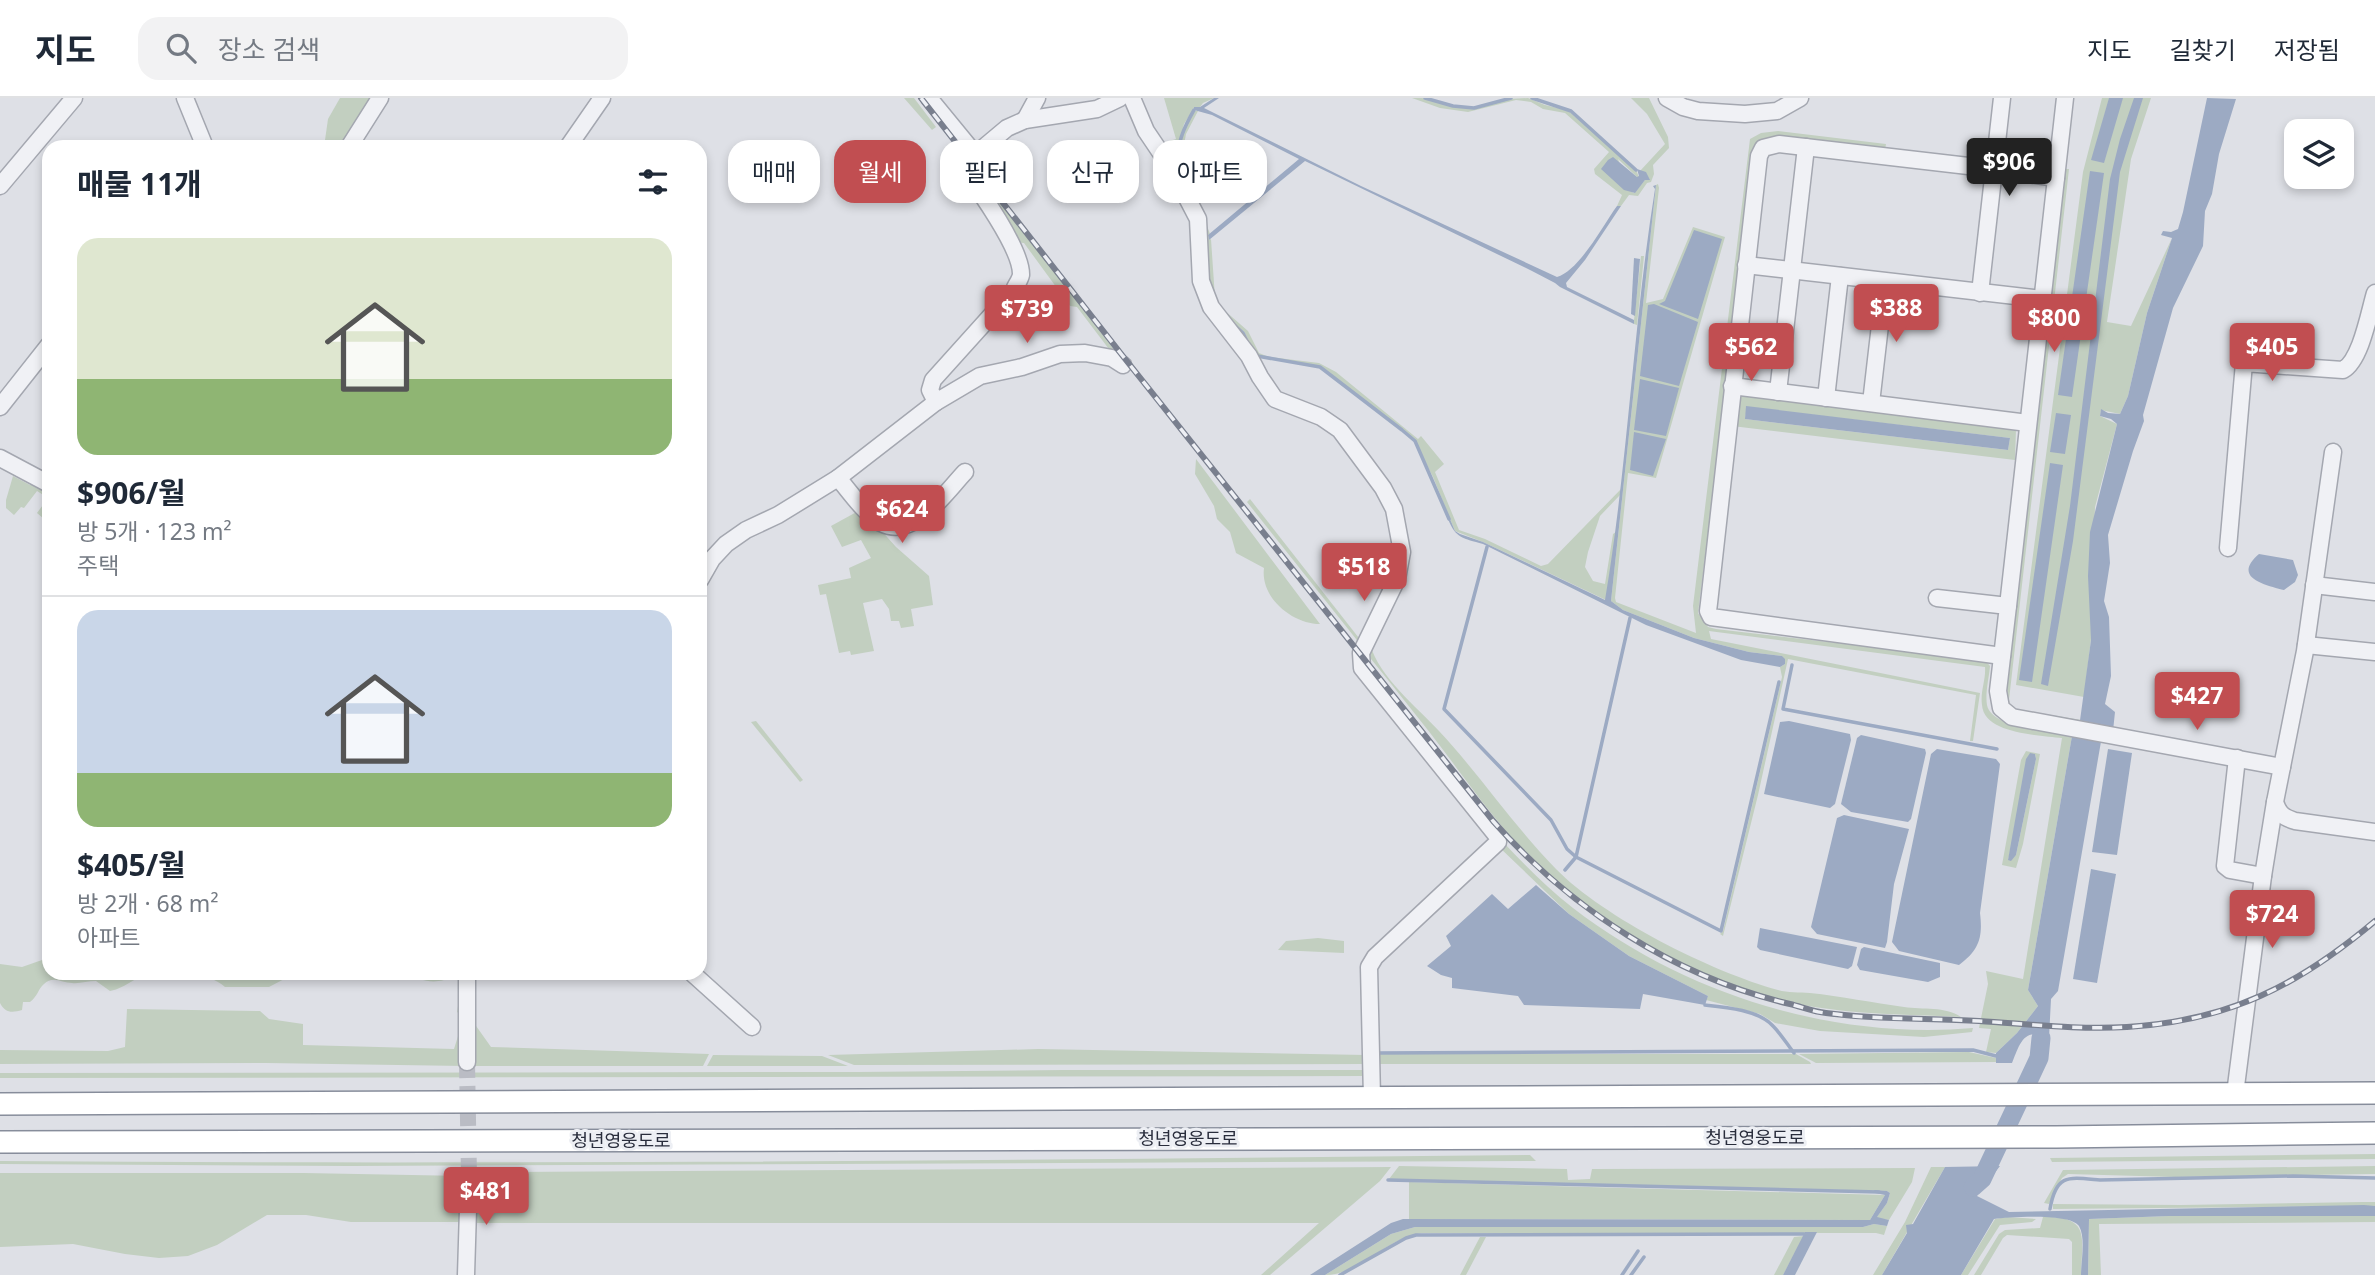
<!DOCTYPE html>
<html lang="ko">
<head>
<meta charset="utf-8">
<style>
	:root { --surface:#fff; --page:#f2f2f3; --text:#1f2937; --muted:#747a83; --line:#e0e1e3; --accent:#c14e51 }
	body { margin:0; font-family:"Noto Sans","Noto Sans KR",sans-serif; background:var(--page); color:var(--text); height:100vh; display:flex; flex-direction:column; font-size:26px; white-space:nowrap }
	* { box-sizing:border-box; margin:0 }
	p { font-size:23px; color:var(--muted) }
	.icon { flex:none; width:38px; height:38px; fill:none; stroke:currentColor; stroke-width:2; stroke-linecap:round; stroke-linejoin:round }
	.map { position:relative; flex:1; overflow:hidden }
	.drawer { position:absolute; left:42px; top:42px; width:665px; height:840px; display:flex; flex-direction:column; background:var(--surface); border-radius:21px; box-shadow:0 4px 10px #0003 }
	.drawer>* { flex:none }
	.top-card { position:absolute; left:728px; top:42px; width:665px; height:63px; display:flex; gap:14px }
	.fabs { position:absolute; left:2284px; top:21px; display:grid; gap:14px }
	.fabs a { display:grid; place-items:center; width:70px; height:70px; border-radius:14px; background:var(--surface); box-shadow:0 4px 10px #0003; font-size:35px }
	.price { position:absolute; translate:-50% -60px; padding:0 16px; border-radius:7px; background:var(--accent); color:#fff; font-size:23px; line-height:46px; filter:drop-shadow(0 2px 4px #0008) }
	.price::after { content:''; position:absolute; left:50%; top:42px; width:21px; height:16px; margin-left:-10px; background:inherit; clip-path:polygon(0 0,100% 0,50% 100%) }
	.price.active { background:#222; color:#fff }
	ul { padding:0; list-style:none }
	li { display:grid; align-content:center; gap:14px; height:371px; padding:0 35px }
	li+li { border-top:2px solid var(--line) }
	li span { display:grid; place-items:center; height:217px; border-radius:21px; color:#555 }
	li>.icon { margin-inline-start:auto }
	span .icon { width:126px; height:126px; fill:#fffc; stroke-width:1 }
	li b { font-size:30px }
	h2 { display:flex; justify-content:space-between; align-items:center; height:84px; padding:0 35px; font-size:30px }
	.chip { padding:0 24px; border-radius:21px; background:var(--surface); box-shadow:0 4px 10px #0003; font-size:24px; line-height:63px }
	.chip.active { background:var(--accent); color:#fff }
	header { display:flex; align-items:center; gap:42px; box-sizing:border-box; height:98px; padding:0 35px; background:var(--surface); border-bottom:2px solid var(--line) }
	header strong { font-size:33px }
	nav { display:flex; gap:38px; margin-inline-start:auto; font-size:24px }
	.search { width:490px; height:63px; background:var(--page); display:flex; align-items:center; gap:18px; box-sizing:border-box; padding:0 24px; border-radius:21px; color:var(--muted); font-size:26px }
	.map>svg:first-child { display:block }
</style>
</head>
<body>
<header>
<strong>지도</strong>
<div class="search"><svg class="icon" aria-label="search" viewBox="0 0 24 24"><circle cx="10" cy="10" r="6"/><path d="M15 15l6 6"/></svg>장소 검색</div>
<nav><a>지도</a><a>길찾기</a><a>저장됨</a></nav>
</header>
<div class="map">
<svg width="2375" height="1177" viewBox="0 0 2375 1177">
	<rect width="100%" height="100%" fill="#dee0e6"/>
	<g fill="#c2cfc0" fill-rule="evenodd">
		<polygon points="340,0 375,0 344,49 324,49 328,21"/>
		<polygon points="904,0 914,0 936,29 932,32"/>
		<polygon points="1164,0 1214,0 1203,5 1200,9 1194,10 1184,26 1177,57 1169,61 1159,46 1176,41"/>
		<polygon points="1412,0 1422,0 1452,8 1475,10 1507,1 1528,0 1545,7 1562,11 1570,14 1636,72 1639,79 1637,79 1618,61 1630,93 1634,95 1645,82 1640,73 1665,46 1647,16 1631,0 1649,0 1668,39 1669,50 1653,67 1654,76 1651,84 1647,85 1638,98 1629,97 1621,108 1617,108 1622,97 1595,76 1594,71 1609,54 1565,15 1543,11 1531,4 1516,2 1468,14 1440,10"/>
		<polygon points="2102,0 2151,0 2131,61 2107,224 2131,228 2172,140 2147,215 2128,298 2120,316 2101,312 2100,318 2117,326 2095,409 2091,541 2084,599 2016,587 2083,74"/>
		<path d="M 1195,13 L 1198,13 L 1186,36 L 1183,52 L 1189,76 L 1190,90 L 1199,106 L 1210,136 L 1208,137 L 1209,142 L 1211,141 L 1215,200 L 1224,212 L 1248,233 L 1259,255 L 1269,259 L 1319,265 L 1336,274 L 1418,341 L 1421,338 L 1444,366 L 1435,374 L 1459,432 L 1485,441 L 1541,468 L 1548,466 L 1621,391 L 1620,397 L 1600,418 L 1588,454 L 1585,469 L 1593,483 L 1605,486 L 1613,436 L 1616,434 L 1606,502 L 1483,444 L 1455,433 L 1433,379 L 1413,340 L 1320,269 L 1257,257 L 1244,234 L 1228,220 L 1212,199 L 1187,91 C 1188,78 1181,69 1180,57 C 1178,42 1188,24 1195,13 Z"/>
		<path d="M 1778,33 L 1886,46 L 1885,52 L 1756,50 L 1698,515 L 1708,529 L 1716,531 L 1985,562 L 1990,568 C 1989,580 1985,595 1987,607 C 1991,630 2051,634 2072,638 L 2028,892 L 2038,908 L 2017,935 L 1996,955 L 1986,954 L 1991,931 L 1979,930 L 1988,886 L 1986,873 L 2023,881 L 2062,640 C 2039,637 1984,636 1982,607 C 1980,594 1986,582 1985,569 L 1709,533 L 1711,541 L 1980,595 L 1973,643 L 1970,643 L 1976,597 L 1788,561 L 1758,697 L 1723,838 L 1720,836 L 1723,833 L 1782,579 L 1780,569 L 1785,566 L 1782,558 L 1749,554 L 1694,540 L 1623,512 L 1611,503 L 1656,87 L 1658,86 L 1659,90 L 1646,205 L 1663,201 L 1693,129 L 1725,139 L 1656,380 L 1628,375 L 1615,500 L 1616,504 L 1696,535 L 1693,508 L 1750,41 L 1761,35 Z"/>
		<polygon points="972,67 1122,262 1115,259 1077,209 1070,208 1024,145 1013,144 969,71"/>
		<polygon points="2063,71 2069,71 2009,602 2010,608 2016,611 2081,622 2080,628 2008,611 2005,596"/>
		<polygon points="1641,158 1644,158 1637,227 1634,226 1634,222"/>
		<path d="M 1743,298 L 2016,331 L 2015,362 L 1732,328 L 1737,300 ZM 1747,309 L 2010,340 L 2008,352 L 1745,321 Z"/>
		<path d="M 1196,361 L 1320,526 C 1293,526 1260,500 1264,470 L 1236,455 L 1230,434 L 1217,421 L 1214,408 L 1195,376 Z"/>
		<polygon points="13,378 30,387 34,381 49,390 49,415 44,421 37,415 48,400 37,393 24,410 21,409 14,417 6,410 6,402"/>
		<polygon points="1250,401 1362,544 1360,546 1247,404"/>
		<polygon points="862,411 896,449 929,478 933,507 911,511 914,528 901,530 899,523 891,523 889,511 882,501 863,505 874,553 851,557 850,553 839,555 826,496 820,497 818,487 851,480 849,470 871,460 861,442 842,449 831,428"/>
		<path d="M 1370,546 C 1379,579 1416,608 1439,633 C 1480,677 1513,727 1556,771 C 1604,820 1712,874 1778,892 C 1788,895 1799,894 1810,895 C 1841,898 1873,905 1904,909 C 1923,912 1945,908 1961,919 C 1901,916 1840,917 1781,902 C 1694,880 1599,825 1534,763 C 1502,732 1476,696 1450,661 C 1423,625 1395,591 1367,556 Z"/>
		<polygon points="756,623 803,682 800,684 751,624"/>
		<path d="M 2026,653 L 2040,656 L 2023,746 L 2016,770 L 2002,767 L 2021,662 ZM 2035,656 L 2036,661 L 2016,757 L 2008,762 Z"/>
		<path d="M 1503,744 C 1525,767 1547,790 1573,810 C 1685,896 1831,942 1973,930 L 1972,934 L 1924,939 L 1820,933 L 1775,925 L 1760,916 L 1706,902 L 1708,898 L 1629,858 L 1569,816 L 1498,748 Z"/>
		<polygon points="1318,840 1344,843 1344,855 1278,852 1286,843"/>
		<path d="M 42,862 L 49,863 L 49,875 L 155,875 C 137,876 127,890 110,893 L 96,883 C 88,883 79,886 72,885 C 62,885 53,877 44,886 C 38,891 38,898 30,904 L 23,904 L 22,912 C 12,915 5,915 0,905 L 0,866 L 22,869 Z"/>
		<path d="M 156,875 L 291,875 L 290,878 L 269,889 L 225,889 C 208,873 177,878 156,875 Z"/>
		<path d="M 405,875 L 440,875 L 444,882 C 429,886 419,881 405,875 Z"/>
		<polygon points="458,875 464,875 464,968 266,965 0,966 0,952 108,953 125,949 127,911 260,913 269,921 303,926 303,947 454,951 464,919 457,914 459,902"/>
		<polygon points="469,918 491,949 709,956 703,968 470,968"/>
		<polygon points="1038,951 1366,957 1367,966 854,967 828,957"/>
		<polygon points="1969,954 1996,960 1996,964 1816,965 1799,956"/>
		<polygon points="1373,956 1796,956 1810,964 1811,966 1373,966"/>
		<polygon points="713,957 822,958 848,968 707,968"/>
		<polygon points="1064,972 1368,972 1367,978 0,980 0,975 857,974"/>
		<polygon points="2375,1056 2375,1061 2052,1064 2050,1060"/>
		<path d="M 1530,1057 L 1536,1063 L 350,1068 L 0,1066 L 0,1063 C 510,1067 1020,1062 1530,1057 Z"/>
		<polygon points="1399,1068 1567,1071 1568,1082 1590,1081 1592,1071 1915,1070 1912,1084 1889,1122 1876,1120 1887,1105 1890,1095 1887,1093 1389,1081"/>
		<polygon points="2375,1068 2375,1076 2175,1079 2068,1076 2062,1080 2049,1106 2044,1105 2063,1072"/>
		<polygon points="1391,1069 1380,1083 1270,1177 1261,1177 1319,1125 475,1125 476,1075 490,1074"/>
		<polygon points="1931,1069 1945,1069 1882,1177 1873,1177 1905,1124"/>
		<polygon points="0,1075 304,1075 465,1078 463,1124 351,1124 306,1117 267,1117 217,1147 188,1158 159,1160 125,1156 73,1146 0,1149"/>
		<polygon points="1409,1084 1885,1097 1870,1122 1409,1121"/>
		<polygon points="2363,1104 2375,1104 2375,1108 2053,1111 2053,1106 2181,1107"/>
		<polygon points="2169,1118 2366,1117 2375,1118 2375,1124 2099,1126 2101,1177 2088,1177 2089,1121"/>
		<polygon points="2007,1119 2036,1121 2032,1124 2000,1127 1968,1177 1961,1177 1995,1121"/>
		<path d="M 2043,1119 C 2091,1118 2082,1139 2081,1177 L 2072,1177 L 2072,1144 L 2069,1141 L 2007,1137 L 2003,1140 L 1981,1177 L 1974,1177 L 1999,1136 L 2005,1132 L 2040,1130 Z"/>
		<path d="M 1874,1126 L 1887,1128 L 1884,1137 L 1876,1135 L 1422,1135 C 1387,1139 1360,1177 1325,1177 L 1391,1136 L 1415,1129 L 1863,1129 Z"/>
		<polygon points="1804,1138 1783,1177 1774,1177 1794,1139"/>
		<polygon points="1480,1139 1486,1139 1466,1177 1460,1177"/>
	</g>
	<g fill="#9caac3">
		<path d="M 1214,0 L 1219,0 L 1204,10 L 1361,88 L 1557,179 C 1580,172 1603,127 1617,108 L 1621,108 L 1585,162 L 1566,185 L 1567,189 L 1634,222 L 1634,226 L 1560,189 L 1555,185 L 1532,173 L 1305,63 L 1209,142 L 1208,137 L 1299,61 L 1212,17 L 1194,12 L 1194,9 L 1200,9 Z"/>
		<polygon points="2109,0 2123,0 2104,65 2091,62"/>
		<polygon points="2134,0 2143,0 2120,74 2073,443 2048,588 2041,586 2070,408 2110,81 2120,41"/>
		<path d="M 2207,0 L 2236,1 L 2219,56 L 2212,96 L 2205,113 L 2203,148 L 2173,210 L 2143,317 L 2144,323 L 2133,353 L 2108,437 L 2110,465 L 2104,503 L 2109,519 L 2111,578 L 2105,606 L 2115,614 L 2113,633 L 2103,632 L 2058,893 L 2051,901 L 2049,940 L 2044,964 L 2029,964 L 2040,937 C 2022,932 2018,951 2012,965 L 1996,965 L 1996,955 L 2017,935 L 2038,908 L 2028,892 L 2072,638 L 2078,637 L 2091,542 L 2088,478 L 2090,434 L 2117,326 L 2111,321 L 2100,318 L 2101,311 L 2108,315 L 2120,316 L 2128,298 L 2147,215 L 2172,140 L 2161,137 L 2163,133 L 2171,134 L 2178,131 L 2183,114 Z"/>
		<polygon points="1613,59 1637,79 1639,78 1637,71 1646,74 1650,82 1645,82 1635,95 1624,92 1601,71 1608,62"/>
		<polygon points="2090,73 2104,75 2072,299 2058,297"/>
		<path d="M 1656,87 L 1611,503 L 1623,512 L 1694,540 L 1749,554 L 1782,558 L 1785,561 L 1785,566 L 1780,569 L 1741,562 L 1646,527 L 1483,446 C 1463,440 1456,441 1448,421 L 1450,421 L 1455,433 L 1460,436 L 1483,444 L 1605,502 C 1628,366 1633,227 1655,91 L 1653,88 Z"/>
		<polygon points="1694,132 1722,141 1698,221 1659,206 1665,203"/>
		<polygon points="1634,160 1640,161 1635,218 1631,216"/>
		<polygon points="1654,206 1698,224 1679,288 1640,278 1648,207"/>
		<polygon points="1640,281 1679,290 1666,338 1634,332"/>
		<polygon points="1746,308 2010,340 2008,352 1745,321"/>
		<polygon points="2056,315 2071,317 2065,356 2050,354"/>
		<polygon points="1634,334 1666,341 1653,378 1630,372"/>
		<polygon points="2050,365 2063,367 2032,584 2019,582"/>
		<path d="M 2259,456 L 2293,462 L 2298,477 L 2295,484 L 2284,492 C 2266,487 2231,480 2259,456 Z"/>
		<polygon points="1789,623 1850,636 1851,642 1835,706 1830,710 1764,696 1780,624"/>
		<polygon points="1861,637 1925,651 1926,655 1911,721 1908,724 1851,714 1841,706 1857,640"/>
		<path d="M 1937,651 L 1996,661 L 2000,666 L 1980,815 C 1983,840 1979,852 1959,867 L 1899,853 L 1892,844 L 1931,656 Z"/>
		<polygon points="2108,651 2132,655 2117,757 2092,754"/>
		<polygon points="2030,655 2035,656 2036,661 2016,757 2011,763 2008,762 2026,661"/>
		<polygon points="1844,717 1909,731 1894,786 1887,844 1885,850 1817,836 1811,829 1837,720"/>
		<polygon points="2091,771 2116,776 2097,885 2073,881"/>
		<polygon points="1536,787 1569,816 1629,858 1708,898 1705,907 1643,896 1640,911 1524,907 1518,898 1452,890 1452,880 1441,877 1427,868 1451,848 1446,838 1492,796 1508,811"/>
		<polygon points="1760,830 1857,849 1852,868 1848,871 1760,852 1757,849"/>
		<polygon points="1864,849 1940,865 1940,879 1928,884 1860,872 1857,867 1861,851"/>
		<path d="M 2000,1068 L 1977,1098 L 2009,1114 L 2364,1107 L 2375,1108 L 2375,1118 L 2169,1118 L 2089,1121 L 2088,1177 L 2081,1177 C 2081,1163 2086,1140 2079,1128 C 2070,1115 2010,1119 1994,1121 L 1961,1177 L 1882,1177 L 1907,1135 L 1906,1127 L 1913,1126 L 1945,1069 Z"/>
		<polygon points="1874,1092 1887,1093 1890,1095 1887,1105 1877,1119 1889,1122 1887,1128 1874,1126 1863,1129 1415,1129 1391,1136 1325,1177 1310,1177 1391,1125 1403,1121 1870,1122 1885,1097 1875,1095"/>
		<polygon points="1805,1134 1817,1134 1795,1177 1783,1177"/>
	</g>
	<g fill="none" stroke-linecap="round" stroke-linejoin="round">
		<g stroke="#9caac3" stroke-width="3.5">
			<polyline points="1425,0 1453,8 1474,10 1511,0"/>
			<polyline points="1532,0 1571,13 1636,72"/>
			<path d="M 1187,86 C 1188,75 1181,68 1179,57 C 1177,43 1187,24 1194,12"/>
			<polyline points="1232,225 1243,235 1247,243"/>
			<polyline points="1257,258 1320,269 1402,332 1415,343 1449,421"/>
			<polyline points="1487,449 1444,611 1551,722 1567,751 1576,759 1721,833 1779,584"/>
			<polyline points="1792,567 1783,611 1997,651"/>
			<polyline points="1565,772 1576,759 1630,520"/>
			<path d="M 1705,907 C 1725,909 1759,912 1773,928 C 1781,936 1787,946 1794,955"/>
			<polyline points="1376,955 1973,952 1996,958"/>
			<polyline points="1388,1082 1879,1094"/>
			<path d="M 2050,1111 C 2056,1075 2069,1079 2100,1082 L 2293,1078 L 2375,1080"/>
			<polyline points="1340,1177 1406,1140 1416,1137 1804,1136"/>
			<polyline points="1622,1177 1638,1153"/>
			<polyline points="1631,1177 1644,1159"/>
		</g>
		<polyline stroke="#9caac3" stroke-width="19" points="1973,1089 1982,1081 2039,960 2041,940"/>
		<polyline stroke="#babcc4" stroke-width="16" stroke-dasharray="16 8" stroke-linecap="butt" points="467,964 469,1079"/>
		<defs>
			<g id="minor">
				<polyline points="185,0 205,49"/>
				<polyline points="929,0 975,56"/>
				<polyline points="1132,0 1146,33 1173,73 1198,121 1201,183 1211,209 1249,258 1260,279 1275,301 1321,319 1340,332 1383,390 1394,411 1402,454 1397,481 1361,555 1362,570 1497,738 1498,744 1375,859 1369,869 1372,1000"/>
				<polyline points="1667,0 1683,9 1698,13 1745,16 1777,13 1800,0"/>
				<polyline points="1025,22 1037,0"/>
				<polyline points="349,49 380,0"/>
				<polyline points="568,49 602,0"/>
				<polyline points="0,88 74,0"/>
				<polyline points="1746,167 2042,201"/>
				<polyline points="1980,195 2002,0"/>
				<polyline points="1732,288 2028,325"/>
				<polyline points="1778,294 1806,49"/>
				<polyline points="1826,300 1840,178"/>
				<polyline points="936,304 980,278 1022,269 1060,256 1085,255 1112,260 1123,267"/>
				<polyline points="1871,305 1885,184"/>
				<polyline points="0,309 49,247"/>
				<path d="M 2333,354 L 2305,553 L 2275,704 C 2279,716 2283,719 2295,723 L 2375,734"/>
				<polyline points="0,360 49,386"/>
				<path d="M 838,380 C 851,395 864,415 881,425 C 914,442 945,395 965,374"/>
				<path d="M 2228,450 L 2244,265 L 2343,272 C 2361,262 2369,215 2375,195"/>
				<path d="M 700,482 L 712,461 L 726,446 L 746,432 L 778,417 L 838,380 L 936,304 L 930,292 L 933,282 L 1014,192 C 1016,187 1020,182 1021,177 C 1022,152 979,92 964,71 L 970,61 L 1007,30 L 1025,22 L 1097,11 L 1120,0"/>
				<polyline points="2314,487 2375,494"/>
				<polyline points="1937,500 2008,508 1998,593 2001,610 2012,619 2282,669"/>
				<polyline points="2008,508 2065,0"/>
				<polyline points="2306,547 2375,554"/>
				<polyline points="2002,558 1711,519 1708,513 1709,505 1759,58 1763,50 1779,46 1994,71 2056,80"/>
				<polyline points="2237,660 2225,768 2230,772 2263,778"/>
				<polyline points="692,875 752,929"/>
				<polyline points="467,964 467,875"/>
				<polyline points="2235,996 2263,778 2275,704"/>
				<polyline points="466,1177 469,1079"/>
			</g>
			<g id="highway">
				<polyline points="0,1006 2375,995"/>
				<polyline points="0,1044 2056,1039 2375,1035"/>
			</g>
		</defs>
		<use href="#minor" stroke="#a4a7b0" stroke-width="19"/>
		<use href="#highway" stroke="#878d9b" stroke-width="24"/>
		<use href="#minor" stroke="#f0f1f5" stroke-width="16"/>
		<use href="#highway" stroke="#fff" stroke-width="21"/>
		<defs>
			<path id="rail" d="M 921,0 L 1122,257 L 1493,723 C 1571,811 1675,879 1790,906 C 1802,909 1814,914 1826,915 C 1877,922 1928,920 1979,923 C 2028,926 2079,932 2127,929 C 2229,923 2299,887 2375,823"/>
		</defs>
		<use href="#rail" stroke="#797f8e" stroke-width="6"/>
		<use href="#rail" stroke="#edeff4" stroke-width="3.5" stroke-dasharray="10" stroke-linecap="butt"/>
	</g>
	<g text-anchor="middle" dominant-baseline="central" stroke-width="6" stroke-linejoin="round" paint-order="stroke">
		<g font-size="18" fill="#292d3c" stroke="#edeff4">
			<text x="1755" y="1039">청년영웅도로</text>
			<text x="1188" y="1040">청년영웅도로</text>
			<text x="621" y="1042">청년영웅도로</text>
		</g>
	</g>
</svg>
<div class="fabs">
<a><svg class="icon" aria-label="layers" viewBox="0 0 24 24"><path d="M12 4l9 5-9 5-9-5zM3 14l9 5 9-5"/></svg></a>
</div>
<b class="price active" style="left:2009px;top:100px">$906</b>
<b class="price" style="left:1896px;top:246px">$388</b>
<b class="price" style="left:1027px;top:247px">$739</b>
<b class="price" style="left:2054px;top:256px">$800</b>
<b class="price" style="left:1751px;top:285px">$562</b>
<b class="price" style="left:2272px;top:285px">$405</b>
<b class="price" style="left:902px;top:447px">$624</b>
<b class="price" style="left:1364px;top:505px">$518</b>
<b class="price" style="left:2197px;top:634px">$427</b>
<b class="price" style="left:2272px;top:852px">$724</b>
<b class="price" style="left:486px;top:1129px">$481</b>
<div class="top-card">
<a class="chip">매매</a>
<a class="chip active">월세</a>
<a class="chip">필터</a>
<a class="chip">신규</a>
<a class="chip">아파트</a>
</div>
<section class="drawer">
<h2>매물 11개<svg class="icon" aria-label="filters" viewBox="0 0 24 24"><path d="M4 7h16M4 17h16"/><circle cx="9" cy="7" r="2"/><circle cx="15" cy="17" r="2"/></svg></h2>
<ul>
<li><span style="background:linear-gradient(#dfe7d0 65%,#8fb573 0)"><svg class="icon" aria-label="home" viewBox="0 0 24 24"><path d="M3 11l9-7 9 7M6 9v11h12V9"/></svg></span><div><b>$906/월</b><p>방 5개 · 123 m²</p><p>주택</p></div></li>
<li><span style="background:linear-gradient(#c9d6e8 75%,#8fb573 0)"><svg class="icon" aria-label="home" viewBox="0 0 24 24"><path d="M3 11l9-7 9 7M6 9v11h12V9"/></svg></span><div><b>$405/월</b><p>방 2개 · 68 m²</p><p>아파트</p></div></li>
</ul>
</section>
</div>
</body>
</html>
